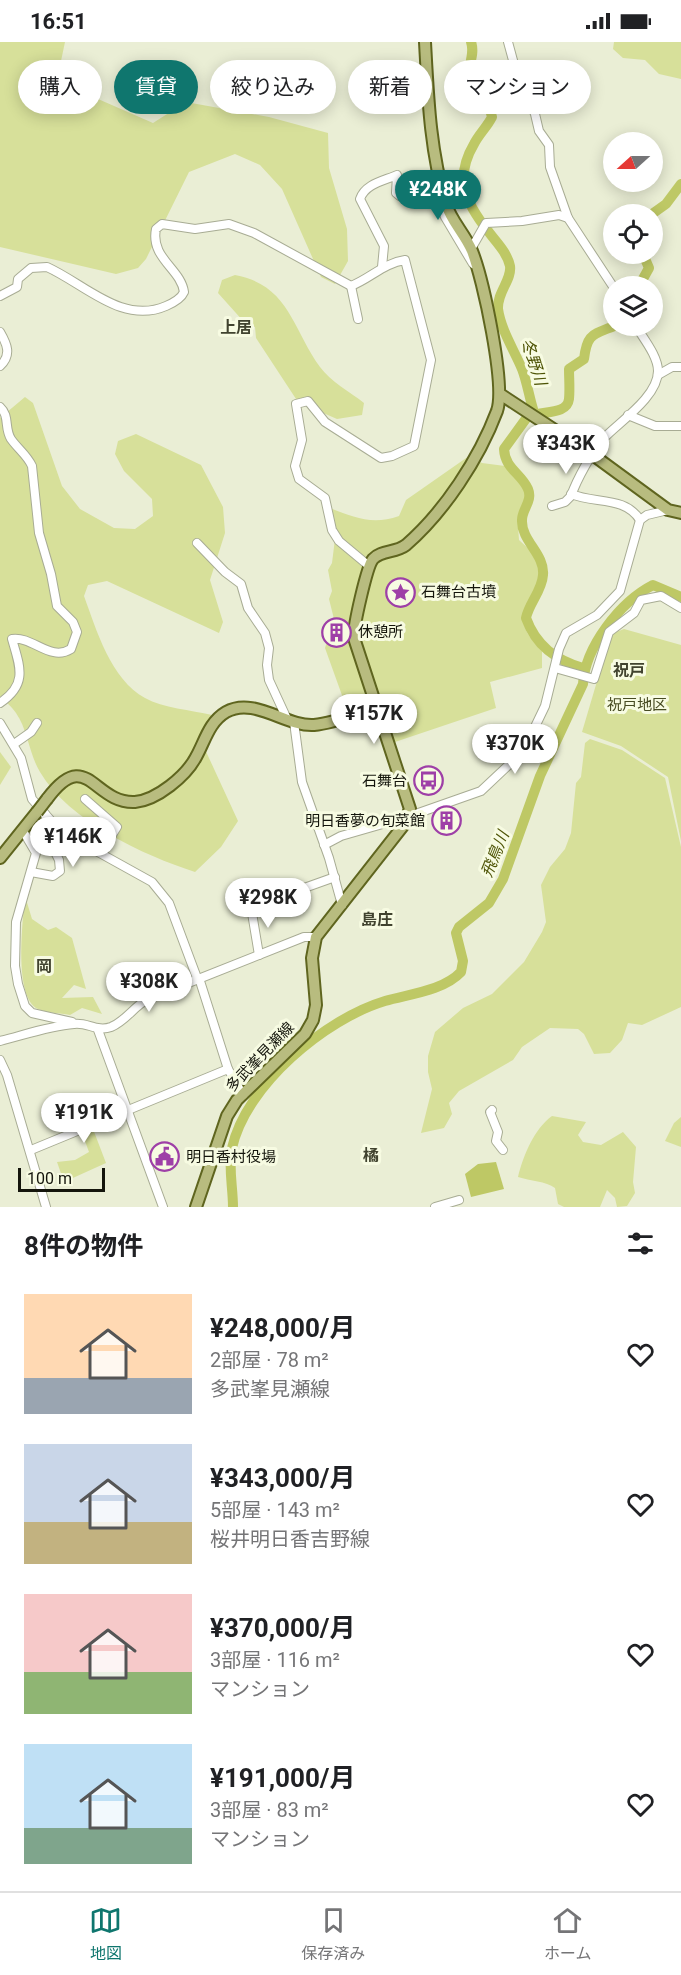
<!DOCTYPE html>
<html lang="ja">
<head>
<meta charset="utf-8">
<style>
	:root { --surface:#fff; --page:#f6f6f6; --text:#202124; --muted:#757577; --line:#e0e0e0; --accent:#0f766e }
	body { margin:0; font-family:Roboto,"Noto Sans JP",sans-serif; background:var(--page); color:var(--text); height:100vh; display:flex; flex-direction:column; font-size:22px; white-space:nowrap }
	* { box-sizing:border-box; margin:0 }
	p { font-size:20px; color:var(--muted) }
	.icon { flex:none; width:33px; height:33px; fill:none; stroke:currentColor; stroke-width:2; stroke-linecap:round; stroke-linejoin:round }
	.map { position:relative; height:1165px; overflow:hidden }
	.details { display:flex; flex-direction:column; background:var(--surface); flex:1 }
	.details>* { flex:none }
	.hud { position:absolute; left:18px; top:18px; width:645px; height:54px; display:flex; gap:12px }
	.needle { width:39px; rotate:249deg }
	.fabs { position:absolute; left:603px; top:90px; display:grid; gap:12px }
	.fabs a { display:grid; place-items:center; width:60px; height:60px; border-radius:50%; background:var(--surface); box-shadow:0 3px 15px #0003; font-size:30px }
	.scale { position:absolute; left:18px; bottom:15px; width:87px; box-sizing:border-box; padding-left:6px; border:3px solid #14150c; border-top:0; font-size:16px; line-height:21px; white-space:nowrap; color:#14150c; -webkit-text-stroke:4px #f7fbe2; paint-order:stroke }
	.price { position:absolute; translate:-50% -51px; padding:0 14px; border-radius:21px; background:#fff; color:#222; font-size:20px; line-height:39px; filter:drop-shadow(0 2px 3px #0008) }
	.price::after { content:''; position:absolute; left:50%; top:36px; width:18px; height:14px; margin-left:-9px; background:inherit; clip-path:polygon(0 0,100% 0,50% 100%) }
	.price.current { background:var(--accent); color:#fff }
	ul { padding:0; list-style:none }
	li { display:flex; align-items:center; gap:18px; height:150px; padding:0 24px }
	li span { display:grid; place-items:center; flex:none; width:168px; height:120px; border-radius:0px; color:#555 }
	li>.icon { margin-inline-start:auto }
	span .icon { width:72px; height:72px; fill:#fffc; stroke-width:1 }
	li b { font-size:26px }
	h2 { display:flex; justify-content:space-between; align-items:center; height:72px; padding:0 24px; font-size:26px }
	.pill { padding:0 21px; border-radius:27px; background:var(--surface); box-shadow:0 3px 15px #0003; font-size:21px; line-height:54px }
	.pill.current { background:var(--accent); color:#fff }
	.status { display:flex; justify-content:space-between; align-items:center; height:42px; padding:0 30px; background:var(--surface); direction:ltr }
	.status svg { height:16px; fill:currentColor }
	.menu { display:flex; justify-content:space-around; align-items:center; height:84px; border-top:2px solid var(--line); background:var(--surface); font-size:16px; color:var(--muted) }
	.menu a { display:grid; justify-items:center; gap:3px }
	.menu .current { color:var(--accent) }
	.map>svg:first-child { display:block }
</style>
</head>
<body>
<div class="status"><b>16:51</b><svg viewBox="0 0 49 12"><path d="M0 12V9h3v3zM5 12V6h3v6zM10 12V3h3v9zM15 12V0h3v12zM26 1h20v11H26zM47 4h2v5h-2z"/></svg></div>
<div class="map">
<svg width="681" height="1165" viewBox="0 0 681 1165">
	<rect width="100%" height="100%" fill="#eaeed5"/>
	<g fill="#d7e09a">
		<polygon points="0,0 65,0 61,19 82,50 153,81 186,60 269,75 328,91 329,126 347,187 348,219 335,242 321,235 282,147 260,123 235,112 189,130 146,217 138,226 116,232 0,205"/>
		<polygon points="614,0 681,0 681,37 659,32 645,18 623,16 613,7"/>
		<path d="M 235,233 C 289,243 292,286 320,325 C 330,339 350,350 364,361 L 362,373 L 337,377 L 298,360 L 256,296 L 255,285 L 244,280 L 218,251 L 222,238 Z"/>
		<path d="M 25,355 L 33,361 L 62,444 L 80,467 L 114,486 L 135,487 L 153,474 L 152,457 L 124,429 L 115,412 L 118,399 L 136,392 L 201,423 L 223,465 L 225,491 L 210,538 L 223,580 L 219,591 L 107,539 L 88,543 L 84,554 C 96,587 111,638 145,656 C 163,666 191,668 212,673 L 203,703 L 238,779 L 221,805 L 195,830 C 143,813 69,779 40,730 C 29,712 28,688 16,671 C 12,665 5,659 0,654 L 0,376 Z"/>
		<path d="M 469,414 L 482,421 L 505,424 L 524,445 L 527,456 L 518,484 L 519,498 L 532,510 L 542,533 C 530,568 507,574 542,609 L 542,626 L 490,640 L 496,666 L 395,700 L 380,662 L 348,670 L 325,606 L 334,577 L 329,557 L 332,549 L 328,528 L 332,521 L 335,497 L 330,466 C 355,476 373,483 399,474 L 406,458 Z"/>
		<polygon points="624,587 681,603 681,799 668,735 621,704 582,690 611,592"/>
		<polygon points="590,697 622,708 665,736 681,805 681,965 642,983 628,981 622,998 610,1011 594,1012 584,992 578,987 550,986 522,1005 513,1018 459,1049 449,1061 452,1072 444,1086 421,1091 432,1047 428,1030 428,1014 435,990 463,966 492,952 524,920 542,890 546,880 541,843 550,825 565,807 571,791 576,741 581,735 585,701"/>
		<polygon points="0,710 11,725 0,743"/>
		<path d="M 25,854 L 32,877 L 48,888 L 56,885 L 72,896 L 86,947 L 74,943 L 62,956 L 93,955 L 102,972 L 82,966 L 70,973 C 60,971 47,971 38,967 C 13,955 23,877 25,854 Z"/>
		<path d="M 552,1074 L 586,1080 L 578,1093 L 583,1100 L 601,1103 L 623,1090 L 636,1105 L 633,1140 L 635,1151 L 627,1164 L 617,1165 L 615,1156 L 607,1148 L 600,1165 L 564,1165 L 558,1162 L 555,1146 C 546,1139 530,1139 518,1135 C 523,1114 534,1087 552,1074 Z"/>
		<polygon points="681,1075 681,1105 665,1099 674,1081"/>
		<polygon points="93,1087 106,1121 64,1140 57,1120 75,1118 89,1110 82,1091"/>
	</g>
	<polygon fill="#bec865" points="496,1120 504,1147 471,1155 465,1132 478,1122"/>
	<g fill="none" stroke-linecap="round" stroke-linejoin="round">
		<g stroke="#bec865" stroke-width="10">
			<path d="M 471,0 C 477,16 461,34 470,49 C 474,55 484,59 489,64 L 492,75 C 487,85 479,92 474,102 C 454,136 465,160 488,189 C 496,200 507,210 510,224 C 512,238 497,250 498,267 C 501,288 514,308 522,327 C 527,340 529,354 533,367 L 504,407 C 505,427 521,431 528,447 C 533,459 522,467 522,478 C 521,499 545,512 543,533 C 542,549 529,561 526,576 C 536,604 556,618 583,626"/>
			<polyline points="652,172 666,162 681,142"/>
			<polyline points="639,244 649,226 643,212"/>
			<path d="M 528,375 C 540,368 567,374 569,357 C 570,347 569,336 569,327 L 584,317 C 587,292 592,293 614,284"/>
			<path d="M 233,1165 C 233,1145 228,1125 232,1106 C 246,1043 325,977 385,959 C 409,952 443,949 461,930 L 463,919 L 456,891 L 459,885 L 489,861 L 503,837 L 540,734 L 583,642 C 585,605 620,560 653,543 L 681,555"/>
		</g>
		<defs>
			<g id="minor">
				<polyline points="508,0 514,22 535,72 539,89 549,103 550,125 568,176 614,246"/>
				<polyline points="471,207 486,181 522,179 559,173 568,176"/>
				<path d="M 382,225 L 384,204 L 360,157 C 365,142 383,139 397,133 L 396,151 C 407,162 421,156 434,154 L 439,158 L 445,175 L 473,222"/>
				<polyline points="351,244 358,277"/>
				<path d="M 0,254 L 17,245 L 18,237 L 31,226 L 47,225 C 85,242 122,283 166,264 C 173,261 181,257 184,250 C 181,227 150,216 156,187 L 162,182 L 195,187 L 229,182 L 254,191 L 351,244 C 371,236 384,221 405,218 L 431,318 L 414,404 L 392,414 L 381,416 L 325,380 L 308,359 L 296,362 L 302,398 L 295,424 L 299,437 L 325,456 L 332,488 L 339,499 L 369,524"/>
				<path d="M 0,290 C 7,302 12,313 0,324"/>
				<polyline points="658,333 672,325 681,325"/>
				<path d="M 0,365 C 10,374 4,386 11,397 C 18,407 27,413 32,424 L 39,491 L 51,532 L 57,564 L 73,580 L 77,590 L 71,607 C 50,620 33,594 12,597 C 20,625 28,642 0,661"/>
				<polyline points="628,373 655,384 681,384"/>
				<path d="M 571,452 C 595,462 625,454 640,478"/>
				<path d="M 552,464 L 565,460 L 571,454 C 577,437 592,410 603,397 C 619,380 658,355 658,329 C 658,314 643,296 636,284"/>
				<polyline points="197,501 225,530 241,542 248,566 265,591 269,606 267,623 269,638 287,677"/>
				<polyline points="555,626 594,637 609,590 634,571 641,558 661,554 681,566"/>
				<polyline points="294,680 302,740 329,816 342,863"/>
				<polyline points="0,681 21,716 32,757 60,789 152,840 169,861 197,936"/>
				<polyline points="14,702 31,690 37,681"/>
				<polyline points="85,757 117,785 109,798 98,808"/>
				<polyline points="23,789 36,811 16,880 15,924 18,942 25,964 32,971 72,980"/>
				<polyline points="324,803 341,794 407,775 481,749 515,717 533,689 545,664 559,607 566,591 597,573 620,549 640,478 647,473 668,468"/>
				<polyline points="31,830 53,834 60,829 59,818 51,802 45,772"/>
				<polyline points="259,913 251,865 335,835"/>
				<polyline points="199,936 228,1027 243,1053"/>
				<polyline points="98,988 163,1165"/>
				<path d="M 0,999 C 24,993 49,984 74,982 C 87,980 97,990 111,985 C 126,979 134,964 148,957 L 304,895 L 316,895"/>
				<polyline points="0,1018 7,1033 46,1165"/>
				<polyline points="492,1068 490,1070 498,1090 496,1099 503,1108"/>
				<polyline points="31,1108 228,1027"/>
				<polyline points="435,1165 459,1158"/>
			</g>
			<g id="major">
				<polyline points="500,352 593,413 668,468 681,471"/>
				<path d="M 47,757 C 87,703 93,762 135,760 C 157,758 186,734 196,715 C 205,699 209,680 226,670 C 254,654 286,685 314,683 C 335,681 356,672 376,666"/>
				<polyline points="0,816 37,770"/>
				<path d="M 196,1165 L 227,1074 L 237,1058 L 305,992 L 313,978 L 316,963 L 312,916 L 316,895 L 403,784 L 410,767 L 354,596 C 353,585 367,524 373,517 C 381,508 396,511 406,503 C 444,470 479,417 497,369 C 506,343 483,237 472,209 C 465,192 451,179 446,162 C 430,109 428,55 425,0"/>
			</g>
		</defs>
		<use href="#minor" stroke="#a8ac94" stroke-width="10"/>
		<use href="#major" stroke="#5f651f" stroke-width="14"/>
		<use href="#minor" stroke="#fff" stroke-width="8"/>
		<use href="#major" stroke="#b8bc7f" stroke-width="10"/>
		<defs>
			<polyline id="major-bridge" points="37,770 47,757"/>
		</defs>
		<use href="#major-bridge" stroke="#5f651f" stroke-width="14" stroke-linecap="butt"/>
		<use href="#major-bridge" stroke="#b8bc7f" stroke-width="10"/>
	</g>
	<defs>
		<symbol id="sight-ring" viewBox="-11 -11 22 22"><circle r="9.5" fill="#f7fbe2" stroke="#9e3fa7" stroke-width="1.5"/><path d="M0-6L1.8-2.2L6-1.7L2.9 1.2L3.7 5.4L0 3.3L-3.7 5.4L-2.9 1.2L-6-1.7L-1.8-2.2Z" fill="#9e3fa7"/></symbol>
		<symbol id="building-ring" viewBox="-11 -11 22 22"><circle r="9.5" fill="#f7fbe2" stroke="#9e3fa7" stroke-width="1.5"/><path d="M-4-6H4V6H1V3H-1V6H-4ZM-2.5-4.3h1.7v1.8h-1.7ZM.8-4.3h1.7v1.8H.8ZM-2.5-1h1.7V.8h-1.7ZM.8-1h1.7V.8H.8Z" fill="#9e3fa7"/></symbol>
		<symbol id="bus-ring" viewBox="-11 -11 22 22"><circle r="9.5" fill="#f7fbe2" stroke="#9e3fa7" stroke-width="1.5"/><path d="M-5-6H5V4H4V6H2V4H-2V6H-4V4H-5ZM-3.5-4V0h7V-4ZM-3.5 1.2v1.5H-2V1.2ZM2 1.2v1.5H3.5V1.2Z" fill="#9e3fa7"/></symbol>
		<symbol id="civic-ring" viewBox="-11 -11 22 22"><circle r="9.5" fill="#f7fbe2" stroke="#9e3fa7" stroke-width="1.5"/><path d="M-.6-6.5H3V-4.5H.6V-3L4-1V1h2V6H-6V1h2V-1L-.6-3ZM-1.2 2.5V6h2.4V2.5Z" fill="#9e3fa7"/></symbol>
	</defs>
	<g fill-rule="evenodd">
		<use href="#sight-ring" x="384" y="534" width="33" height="33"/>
		<use href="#building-ring" x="320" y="574" width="33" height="33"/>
		<use href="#bus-ring" x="412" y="722" width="33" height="33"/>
		<use href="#building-ring" x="430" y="762" width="33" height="33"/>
		<use href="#civic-ring" x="148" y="1098" width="33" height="33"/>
	</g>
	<g text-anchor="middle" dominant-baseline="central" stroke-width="6" stroke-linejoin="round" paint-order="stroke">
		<g font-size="15" fill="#14150c" stroke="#f7fbe2" text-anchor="start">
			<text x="421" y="550">石舞台古墳</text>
			<text x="358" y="590">休憩所</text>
			<text x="407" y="739" text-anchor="end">石舞台</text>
			<text x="425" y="779" text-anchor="end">明日香夢の旬菜館</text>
			<text x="186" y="1115">明日香村役場</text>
		</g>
		<g font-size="15" fill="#474b22" stroke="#f7fbe2">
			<text x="637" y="663">祝戸地区</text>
		</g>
		<g font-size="15" fill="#14150c" stroke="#f7fbe2">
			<text transform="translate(260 1015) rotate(-46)">多武峯見瀬線</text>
		</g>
		<g font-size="16" font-weight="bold" fill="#41432f" stroke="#f7fbe2">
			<text x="236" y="285">上居</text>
			<text x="629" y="628">祝戸</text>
			<text x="377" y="877">島庄</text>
			<text x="44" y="924">岡</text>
			<text x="371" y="1113">橘</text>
		</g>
		<g font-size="16" font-style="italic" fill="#4e5406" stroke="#f7fbe2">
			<text transform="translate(534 320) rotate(72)">冬野川</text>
			<text transform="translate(495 812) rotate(-68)">飛鳥川</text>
		</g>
	</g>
</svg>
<div class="fabs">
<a><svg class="needle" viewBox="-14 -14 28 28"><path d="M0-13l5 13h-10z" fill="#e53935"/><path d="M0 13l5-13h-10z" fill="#757577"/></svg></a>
<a><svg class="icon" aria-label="locate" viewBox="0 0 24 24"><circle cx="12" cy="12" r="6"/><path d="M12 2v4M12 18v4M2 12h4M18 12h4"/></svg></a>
<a><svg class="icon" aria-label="layers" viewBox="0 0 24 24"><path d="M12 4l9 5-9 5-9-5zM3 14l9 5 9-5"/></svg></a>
</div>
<div class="scale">100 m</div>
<b class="price current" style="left:438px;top:179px">¥248K</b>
<b class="price" style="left:566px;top:433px">¥343K</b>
<b class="price" style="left:374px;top:703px">¥157K</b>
<b class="price" style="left:515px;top:733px">¥370K</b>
<b class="price" style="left:73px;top:826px">¥146K</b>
<b class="price" style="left:268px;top:887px">¥298K</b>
<b class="price" style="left:149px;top:971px">¥308K</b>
<b class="price" style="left:84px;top:1102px">¥191K</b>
<div class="hud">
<a class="pill">購入</a>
<a class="pill current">賃貸</a>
<a class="pill">絞り込み</a>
<a class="pill">新着</a>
<a class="pill">マンション</a>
</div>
</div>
<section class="details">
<h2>8件の物件<svg class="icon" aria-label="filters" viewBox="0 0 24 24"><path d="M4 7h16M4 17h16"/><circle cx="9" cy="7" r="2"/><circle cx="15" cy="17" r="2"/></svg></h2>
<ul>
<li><span style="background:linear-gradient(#ffd9b3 70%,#9aa5b1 0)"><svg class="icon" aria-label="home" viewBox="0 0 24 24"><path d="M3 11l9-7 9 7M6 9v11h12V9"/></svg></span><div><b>¥248,000/月</b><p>2部屋 · 78 m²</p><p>多武峯見瀬線</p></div><svg class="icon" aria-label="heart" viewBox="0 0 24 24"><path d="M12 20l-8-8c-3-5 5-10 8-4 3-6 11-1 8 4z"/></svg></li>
<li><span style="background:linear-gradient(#c9d6e8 65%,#c2b280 0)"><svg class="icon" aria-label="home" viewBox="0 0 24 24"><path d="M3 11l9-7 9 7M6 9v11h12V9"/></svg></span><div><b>¥343,000/月</b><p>5部屋 · 143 m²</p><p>桜井明日香吉野線</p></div><svg class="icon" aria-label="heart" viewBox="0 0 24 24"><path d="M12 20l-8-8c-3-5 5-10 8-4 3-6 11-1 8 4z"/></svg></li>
<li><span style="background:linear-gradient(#f6c9c9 65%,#8fb573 0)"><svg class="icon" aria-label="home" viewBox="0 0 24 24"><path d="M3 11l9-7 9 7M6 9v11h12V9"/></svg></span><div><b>¥370,000/月</b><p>3部屋 · 116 m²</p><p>マンション</p></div><svg class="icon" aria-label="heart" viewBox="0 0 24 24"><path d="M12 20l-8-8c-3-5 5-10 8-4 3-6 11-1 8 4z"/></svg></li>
<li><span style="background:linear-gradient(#bfe0f5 70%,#7fa58c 0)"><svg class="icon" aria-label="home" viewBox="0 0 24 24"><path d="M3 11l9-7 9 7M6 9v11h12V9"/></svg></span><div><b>¥191,000/月</b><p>3部屋 · 83 m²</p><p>マンション</p></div><svg class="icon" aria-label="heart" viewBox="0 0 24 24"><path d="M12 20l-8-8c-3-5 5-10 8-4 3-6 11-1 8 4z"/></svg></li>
</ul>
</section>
<nav class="menu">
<a class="current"><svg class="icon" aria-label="map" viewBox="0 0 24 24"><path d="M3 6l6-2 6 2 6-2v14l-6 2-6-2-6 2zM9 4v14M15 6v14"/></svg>地図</a>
<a><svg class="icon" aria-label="saved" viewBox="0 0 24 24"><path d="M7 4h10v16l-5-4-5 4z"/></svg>保存済み</a>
<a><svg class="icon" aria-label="home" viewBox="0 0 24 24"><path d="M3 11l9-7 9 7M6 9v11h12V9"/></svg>ホーム</a>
</nav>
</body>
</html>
